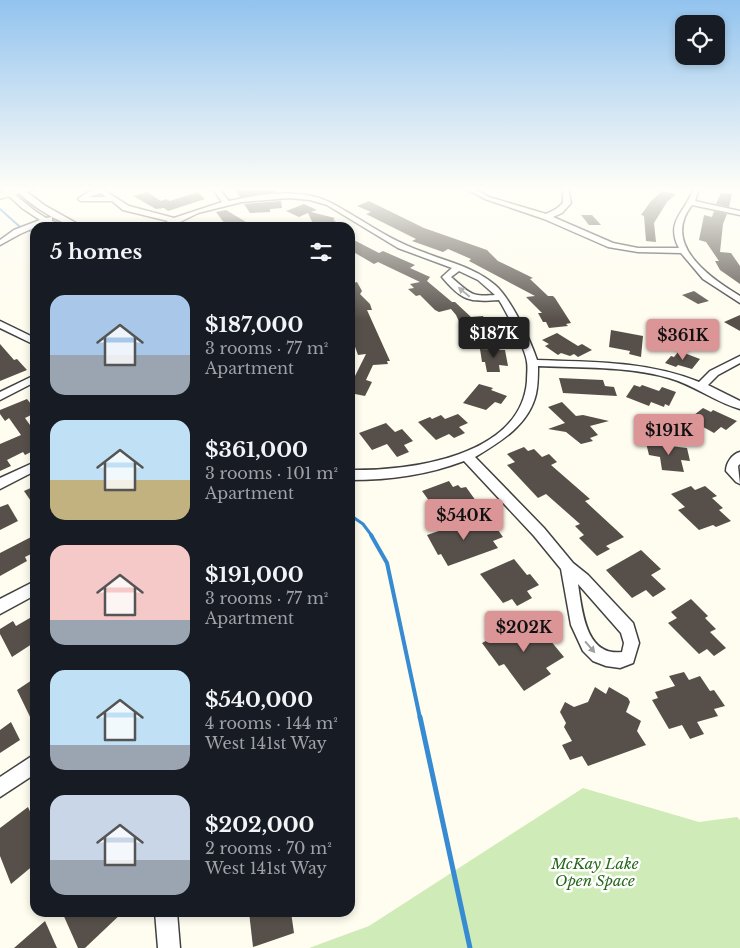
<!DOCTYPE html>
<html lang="en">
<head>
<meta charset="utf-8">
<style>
	:root { --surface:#171b24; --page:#242831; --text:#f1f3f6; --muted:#9ea1a6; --accent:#dc9596 }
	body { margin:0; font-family:"Libre Baskerville",serif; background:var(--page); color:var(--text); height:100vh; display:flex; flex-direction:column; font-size:19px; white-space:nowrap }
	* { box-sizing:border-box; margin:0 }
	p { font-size:16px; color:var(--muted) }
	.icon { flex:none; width:28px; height:28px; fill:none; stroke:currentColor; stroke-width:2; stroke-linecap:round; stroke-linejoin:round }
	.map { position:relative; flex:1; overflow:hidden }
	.drawer { position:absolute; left:30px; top:222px; width:325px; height:695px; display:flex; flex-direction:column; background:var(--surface); border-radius:15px; box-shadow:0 2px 8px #0003 }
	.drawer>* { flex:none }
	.controls { position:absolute; left:675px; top:15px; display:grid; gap:10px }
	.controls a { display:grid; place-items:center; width:50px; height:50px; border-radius:10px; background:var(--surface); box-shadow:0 2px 8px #0003; font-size:25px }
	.price { position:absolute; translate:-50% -42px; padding:0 11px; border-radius:5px; background:var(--accent); color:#111; font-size:16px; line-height:32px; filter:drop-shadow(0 1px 2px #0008) }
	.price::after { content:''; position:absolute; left:50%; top:30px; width:15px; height:11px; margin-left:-8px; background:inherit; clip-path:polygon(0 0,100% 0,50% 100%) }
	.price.active { background:#222; color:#fff }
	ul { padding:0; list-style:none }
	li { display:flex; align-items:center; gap:15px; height:125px; padding:0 20px }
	li span { display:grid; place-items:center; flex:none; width:140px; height:100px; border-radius:15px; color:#555 }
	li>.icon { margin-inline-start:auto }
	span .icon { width:60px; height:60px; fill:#fffc; stroke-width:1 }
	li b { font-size:21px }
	h2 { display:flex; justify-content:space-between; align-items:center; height:60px; padding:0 20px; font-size:21px }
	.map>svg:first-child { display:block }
</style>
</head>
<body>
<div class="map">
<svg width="740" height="948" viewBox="0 0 740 948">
	<rect width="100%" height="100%" fill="#fffdef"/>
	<polygon fill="#cfebb7" points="583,788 699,822 737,817 740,820 740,948 309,948 369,926"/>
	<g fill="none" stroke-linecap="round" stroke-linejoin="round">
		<g stroke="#368bd2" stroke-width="2">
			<polyline points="0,209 19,226"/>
			<polyline points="30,231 35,233"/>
		</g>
		<polyline stroke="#368bd2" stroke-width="3" points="350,515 363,524 372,536"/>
		<polyline stroke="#368bd2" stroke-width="4" points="371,535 387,563 420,718"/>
		<polyline stroke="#368bd2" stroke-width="5" points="420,717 470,948"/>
	</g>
	<g fill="#57504a">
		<polygon points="234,188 268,188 277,192 240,197"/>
		<polygon points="662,191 676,194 667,202 654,223 656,242 646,241 644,216 641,215 651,201"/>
		<polygon points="147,192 161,201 166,199 170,201 198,192 205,199 168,211 164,208 156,209 133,196"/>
		<polygon points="721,193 732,194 729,207 716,204"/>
		<polygon points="281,201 282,208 270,209 270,212 250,213 244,204"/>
		<polygon points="369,201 424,228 487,250 498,261 533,278 530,279 548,296 553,296 555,298 571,323 566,324 568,326 549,328 546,322 543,322 538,313 542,313 526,297 535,296 469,261 471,259 448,249 443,252 412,241 416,239 366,214 371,212 357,206"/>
		<polygon points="304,204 317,210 311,212 335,218 333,220 336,221 326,228 315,228 308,213 299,217 286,211"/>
		<polygon points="226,210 256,228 228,228 216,212"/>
		<polygon points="714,211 727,214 723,224 720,252 731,253 740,266 740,284 720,270 715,261 719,261 706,242 699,240 704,215 712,217"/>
		<polygon points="581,215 592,215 601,225 589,225"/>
		<polygon points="350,238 379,253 383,251 415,265 410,268 430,277 427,281 452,302 455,302 471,317 483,316 487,325 497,329 487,337 477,332 472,332 467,325 461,326 456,315 451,309 439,312 435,310 420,295 416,296 408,289 414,288 410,284 420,282 378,262 374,264 350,250"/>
		<polygon points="357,282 362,291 360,294 370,304 372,310 367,310 390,361 387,361 388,364 373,365 366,380 372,382 365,396 350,393 350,377 354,378 366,354 358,355 350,333 350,284"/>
		<polygon points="694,291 709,301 698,304 682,295"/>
		<polygon points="740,315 740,331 724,322"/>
		<polygon points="611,330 643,336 641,357 629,354 630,351 609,347"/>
		<polygon points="557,333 578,346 582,344 592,350 578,357 574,354 570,356 561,353 558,355 545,346 549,344 542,340"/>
		<polygon points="0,344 14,360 17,359 27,370 0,381"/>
		<polygon points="480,349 505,350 508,366 499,365 500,372 487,372 485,362 482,362"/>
		<polygon points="679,351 700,359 692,369 678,365 676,367 665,363 671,356 674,357"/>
		<polygon points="559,378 603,380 605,386 614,387 617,396 563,393"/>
		<polygon points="479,384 493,388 491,390 507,396 501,404 495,402 486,410 463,403"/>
		<polygon points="634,385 640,387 642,385 659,391 662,387 676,392 669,406 665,404 664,407 651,402 649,406 626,397"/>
		<polygon points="27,399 35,409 35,413 25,418 35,432 35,450 25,455 23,452 7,460 11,466 0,471 0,444 21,435 9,418 5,421 0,414 0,410"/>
		<polygon points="562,402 576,416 583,415 609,421 590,426 598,435 590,438 593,441 581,444 566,432 548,429 565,423 548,407"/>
		<polygon points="703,408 711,412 713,410 737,421 726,430 721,427 714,433 689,419"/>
		<polygon points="458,414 468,423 459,427 465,433 454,438 449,434 436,440 418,422 430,417 432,419 441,415 445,419"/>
		<polygon points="386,423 395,432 402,429 413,441 404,445 409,452 397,457 387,444 372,450 359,433"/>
		<polygon points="646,443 687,448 690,461 681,460 684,472 662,470 660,457 649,455"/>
		<polygon points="524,447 528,451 534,449 542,457 549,454 557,462 551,465 590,499 585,501 624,537 606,546 610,549 597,556 579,538 584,535 575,526 580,524 546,494 538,498 507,465 515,462 507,454"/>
		<polygon points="449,481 453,487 458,485 461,488 466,487 476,501 444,512 440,507 435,509 422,491"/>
		<polygon points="35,486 35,507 24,491"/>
		<polygon points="691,486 695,490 705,486 717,496 712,498 723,508 719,510 731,521 716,527 713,525 699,530 678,510 685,507 671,494"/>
		<polygon points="8,504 18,521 0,530 0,507"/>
		<polygon points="477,518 485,529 495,526 503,537 493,541 498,548 448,566 441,554 438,555 427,535"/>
		<polygon points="35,535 35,552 25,557 27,561 0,576 0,553"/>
		<polygon points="641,550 661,569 651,575 666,589 653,597 646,590 632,598 606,570"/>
		<polygon points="514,559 527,575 530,574 539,585 527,591 532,598 517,606 512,599 503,603 480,574"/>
		<polygon points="691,599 708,616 705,618 716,629 710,632 726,648 714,656 707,649 699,654 668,623 677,618 671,612"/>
		<polygon points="35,615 35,642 12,657 0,634 0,629 13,621 16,626"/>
		<polygon points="531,617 564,657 546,668 551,674 524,691 504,664 499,666 482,643"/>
		<polygon points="684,672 689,680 700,676 710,691 714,690 725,706 714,709 718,716 697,722 704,734 690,739 682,725 669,729 652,700 658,698 655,692 675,686 669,676"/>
		<polygon points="35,678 35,727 17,690"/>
		<polygon points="595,687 606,694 609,687 628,698 630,702 626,712 641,721 637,731 646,745 588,766 582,756 570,760 562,745 572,741 564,727 566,723 560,712 565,702 574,707 588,702"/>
		<polygon points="11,722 20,740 0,753 0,730"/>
		<polygon points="28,807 32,816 35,813 35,864 11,884 0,856 0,828"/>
		<polygon points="62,912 123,912 85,948 78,948"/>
		<polygon points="249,912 291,912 294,933 253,947"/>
		<polygon points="45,921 57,948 14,948"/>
	</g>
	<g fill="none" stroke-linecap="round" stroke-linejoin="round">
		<defs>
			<g id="street">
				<polygon points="0,188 7,188 35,211 46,218 52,217 52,221 70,228 56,228 45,223 20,234 0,245 0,240 14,230 40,220 22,208"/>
				<path d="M 15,188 L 22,188 L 44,205 L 85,228 C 65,228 27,204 15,188 Z"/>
				<path d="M 212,188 L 218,188 L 229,201 C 255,195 285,190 312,196 C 330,200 343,210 359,219 C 380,232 400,244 423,252 C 448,262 474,267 495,285 C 511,299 530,339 537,360 C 592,362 648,361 699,382 L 710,371 L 740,356 L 740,363 L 718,375 L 708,385 L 740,401 L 740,409 C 715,402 694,385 669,378 C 627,366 581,368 538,366 C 538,375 538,385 536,394 C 529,425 500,442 475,457 L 544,528 L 573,563 L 588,575 L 633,623 L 639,643 L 633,663 L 620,668 L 606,666 L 593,661 L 583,651 L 571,625 L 561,569 L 534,536 L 464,461 C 427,475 390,480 350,480 L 350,470 C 409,471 521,457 527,381 C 527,375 528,368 527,362 C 526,350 506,311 499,300 C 469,302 462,301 442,277 L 452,268 L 398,248 L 327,205 L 310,200 L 290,198 L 242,202 L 198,213 L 168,228 L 159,228 L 168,221 L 123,210 L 112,201 L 81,201 L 78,199 L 88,192 L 102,189 L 129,206 L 174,218 L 222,202 ZM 101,193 L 106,197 L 89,197 ZM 459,271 L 478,280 L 495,295 C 470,297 470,293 451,277 ZM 578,584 L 621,633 L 624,643 L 622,652 C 585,657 582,609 578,584 Z"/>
				<path d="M 465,188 L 473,188 L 489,197 L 546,214 L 556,209 L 563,203 L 563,190 L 568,189 L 571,203 L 562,213 L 553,217 L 613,243 L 638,248 L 679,248 C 664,220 688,211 693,188 L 699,188 L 695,201 L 740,211 L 740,215 L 692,205 C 661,244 710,278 740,296 L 740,303 L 703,279 L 681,253 L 638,252 L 608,247 L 544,219 L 485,199 Z"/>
				<polygon points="0,321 35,338 35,345 0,328"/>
				<polygon points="35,375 35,382 0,400 0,392"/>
				<path d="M 740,452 L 740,464 L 738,466 L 740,484 L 736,482 L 726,471 C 726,463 732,454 740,452 Z"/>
				<polygon points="35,462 35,471 0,489 0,478"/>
				<polygon points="35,581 35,595 0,614 0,599"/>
				<polygon points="35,754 35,774 0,797 0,777"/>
				<polygon points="155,912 177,912 180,948 158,948"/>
			</g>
			<polygon id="secondary" points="20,188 35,188 33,190 0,199 0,193"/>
		</defs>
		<use href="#street" stroke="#414141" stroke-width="3"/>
		<use href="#secondary" stroke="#303030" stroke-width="2"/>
		<use href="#street" fill="#fff" fill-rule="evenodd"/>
		<use href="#secondary" fill="#fffaaa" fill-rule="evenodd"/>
	</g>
	<defs><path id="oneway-solid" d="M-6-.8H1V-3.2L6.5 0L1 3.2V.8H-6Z" transform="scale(1.25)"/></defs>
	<g fill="#9f9f9f">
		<use href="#oneway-solid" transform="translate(464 292) rotate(-140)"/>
		<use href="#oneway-solid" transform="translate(590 647) rotate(49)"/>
	</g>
	<linearGradient id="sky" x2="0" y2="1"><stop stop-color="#92c3ee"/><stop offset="0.59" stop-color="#fffef8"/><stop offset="1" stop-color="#fffef8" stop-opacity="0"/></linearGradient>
	<rect width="740" height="320" fill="url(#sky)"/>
	<g text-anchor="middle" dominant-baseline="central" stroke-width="5" stroke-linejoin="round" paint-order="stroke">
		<g font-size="15" font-style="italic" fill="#27691c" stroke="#fff">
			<text x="595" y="863">McKay Lake<tspan x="595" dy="17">Open Space</tspan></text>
		</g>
	</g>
</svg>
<div class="controls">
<a><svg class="icon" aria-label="locate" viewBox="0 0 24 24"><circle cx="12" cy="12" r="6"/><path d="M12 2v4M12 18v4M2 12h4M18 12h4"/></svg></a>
</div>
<b class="price active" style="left:494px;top:359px">$187K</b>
<b class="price" style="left:683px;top:361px">$361K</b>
<b class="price" style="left:669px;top:456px">$191K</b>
<b class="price" style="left:464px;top:541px">$540K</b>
<b class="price" style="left:524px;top:653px">$202K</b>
<section class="drawer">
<h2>5 homes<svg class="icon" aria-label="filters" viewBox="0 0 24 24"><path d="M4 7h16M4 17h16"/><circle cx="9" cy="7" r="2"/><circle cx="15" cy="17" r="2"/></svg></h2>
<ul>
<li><span style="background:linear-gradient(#a9c7e8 60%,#9aa5b1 0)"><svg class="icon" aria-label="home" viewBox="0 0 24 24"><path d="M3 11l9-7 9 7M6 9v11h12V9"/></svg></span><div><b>$187,000</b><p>3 rooms · 77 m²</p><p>Apartment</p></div></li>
<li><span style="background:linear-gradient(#bfe0f5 60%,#c2b280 0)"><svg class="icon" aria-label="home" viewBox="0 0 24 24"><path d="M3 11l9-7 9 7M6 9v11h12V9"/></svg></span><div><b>$361,000</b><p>3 rooms · 101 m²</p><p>Apartment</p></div></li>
<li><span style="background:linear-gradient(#f6c9c9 75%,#9aa5b1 0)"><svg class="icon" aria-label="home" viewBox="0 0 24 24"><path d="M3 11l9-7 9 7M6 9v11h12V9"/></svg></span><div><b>$191,000</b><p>3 rooms · 77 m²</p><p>Apartment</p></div></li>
<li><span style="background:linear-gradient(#bfe0f5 75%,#9aa5b1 0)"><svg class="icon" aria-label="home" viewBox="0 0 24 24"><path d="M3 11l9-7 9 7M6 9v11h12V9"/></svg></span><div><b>$540,000</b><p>4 rooms · 144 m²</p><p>West 141st Way</p></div></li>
<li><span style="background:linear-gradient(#c9d6e8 65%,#9aa5b1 0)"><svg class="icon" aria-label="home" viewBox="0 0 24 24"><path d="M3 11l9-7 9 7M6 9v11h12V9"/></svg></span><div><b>$202,000</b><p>2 rooms · 70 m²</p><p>West 141st Way</p></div></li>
</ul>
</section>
</div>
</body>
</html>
